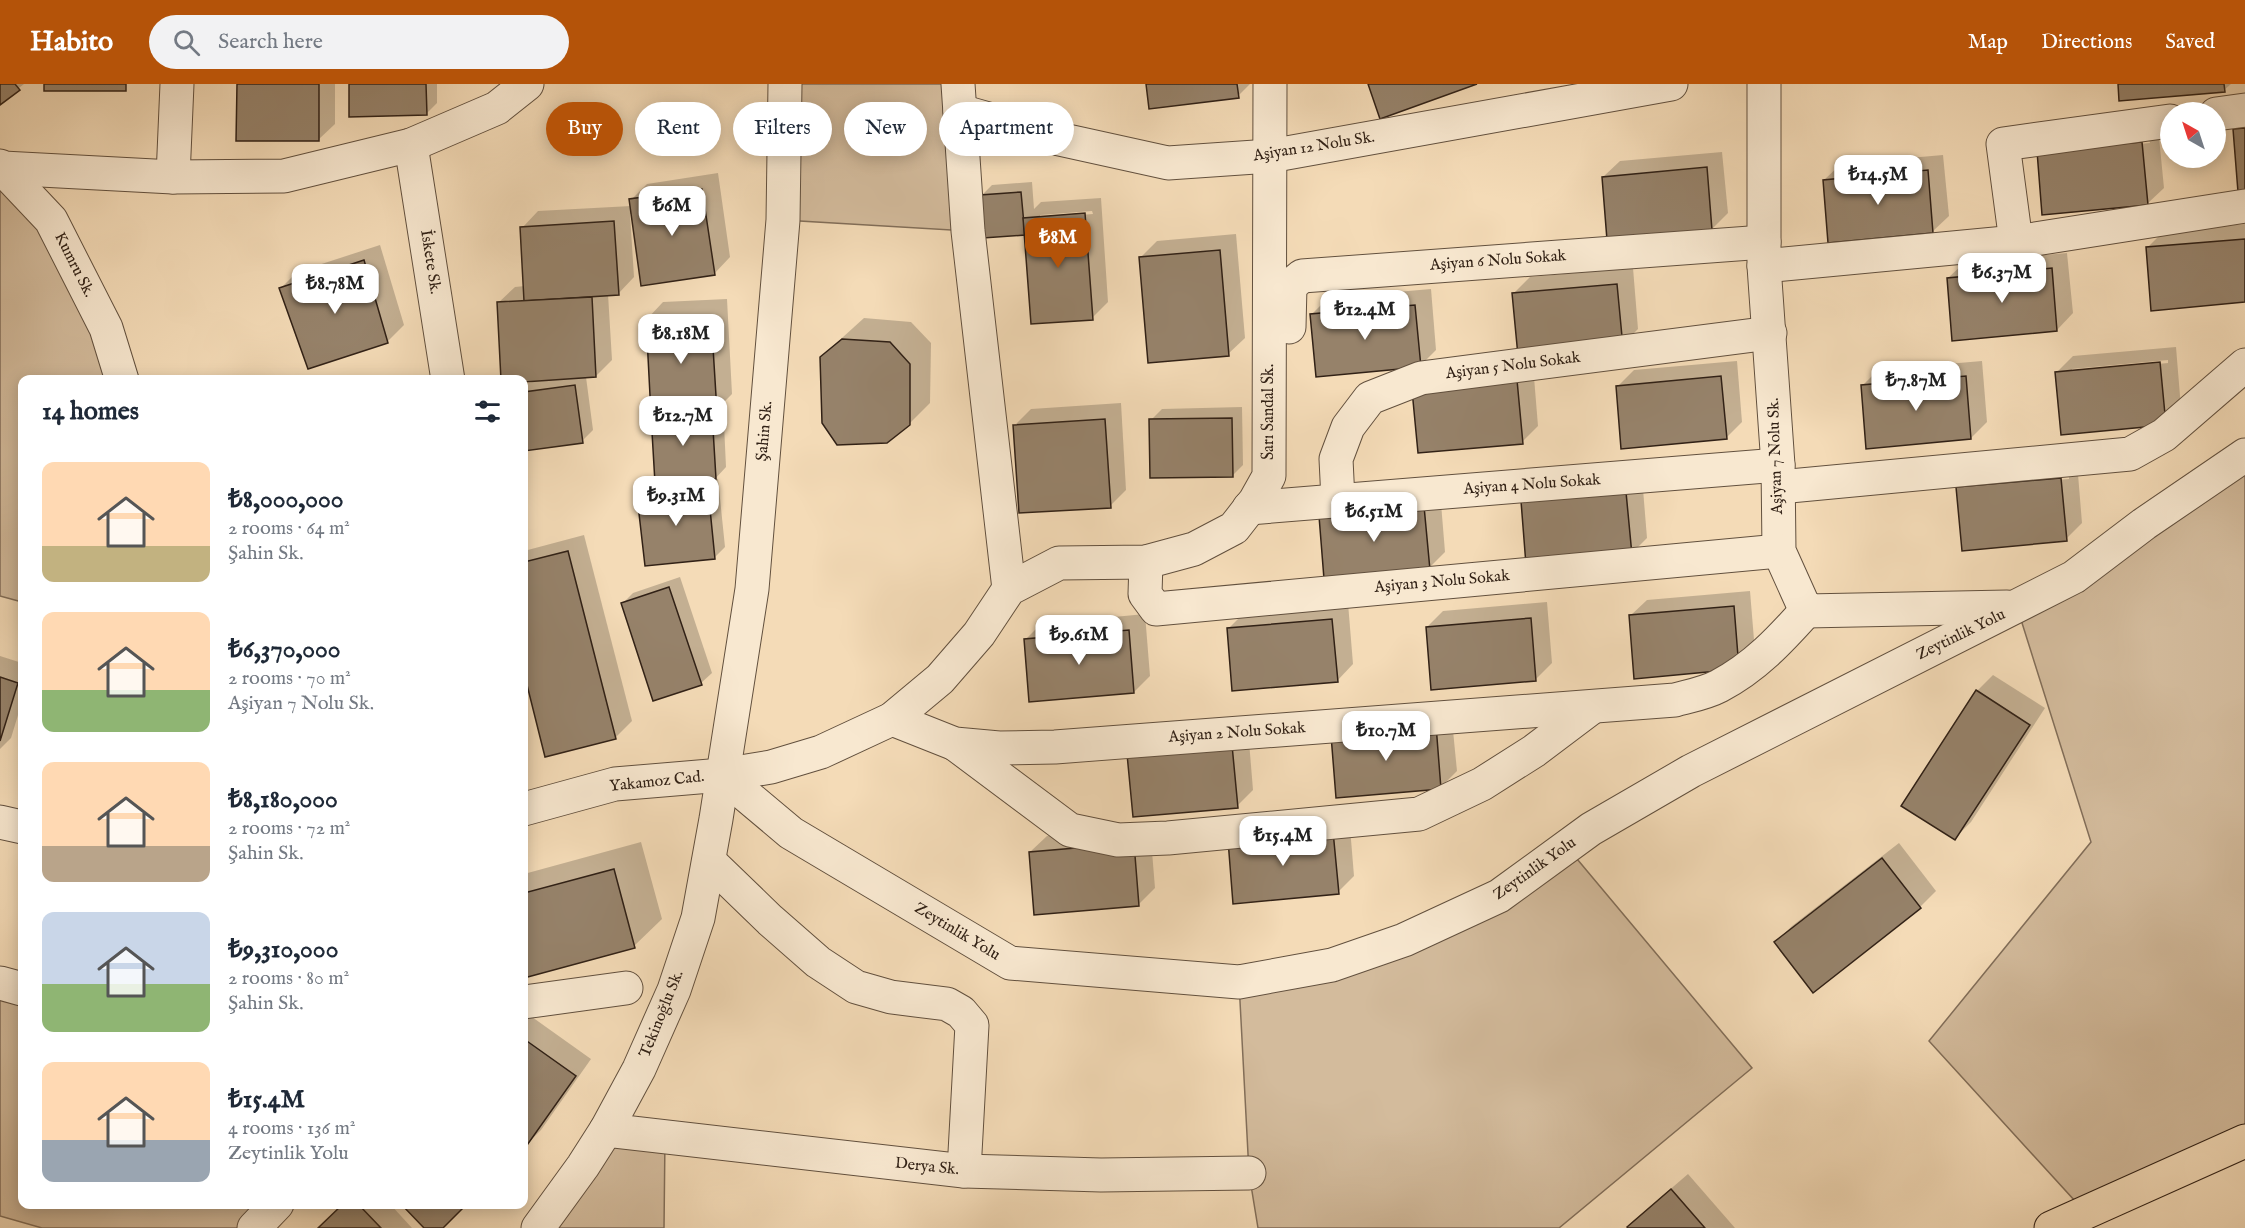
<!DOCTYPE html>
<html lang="en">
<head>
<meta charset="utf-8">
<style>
	:root { --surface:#fff; --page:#f2f2f3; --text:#1f2937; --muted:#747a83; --accent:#b45309 }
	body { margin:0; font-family:"IM FELL English",serif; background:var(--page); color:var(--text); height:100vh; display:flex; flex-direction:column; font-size:22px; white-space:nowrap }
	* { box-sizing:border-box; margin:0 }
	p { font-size:20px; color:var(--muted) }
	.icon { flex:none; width:33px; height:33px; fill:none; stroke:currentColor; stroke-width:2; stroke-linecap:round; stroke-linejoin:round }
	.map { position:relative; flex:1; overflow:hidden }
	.details { position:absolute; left:18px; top:291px; width:510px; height:834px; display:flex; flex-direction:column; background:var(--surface); border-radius:12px; box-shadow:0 3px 15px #0003 }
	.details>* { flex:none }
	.guide { position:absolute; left:546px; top:18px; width:570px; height:54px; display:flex; gap:12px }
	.needle { width:39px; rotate:321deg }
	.tools { position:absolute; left:2160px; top:18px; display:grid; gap:12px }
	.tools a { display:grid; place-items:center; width:66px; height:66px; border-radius:50%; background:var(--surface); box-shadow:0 3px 15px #0003; font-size:30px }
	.price { position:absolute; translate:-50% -51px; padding:0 14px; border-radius:12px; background:#fff; color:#222; font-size:20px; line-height:39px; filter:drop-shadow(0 2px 3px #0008) }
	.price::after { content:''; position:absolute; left:50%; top:36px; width:18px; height:14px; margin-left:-9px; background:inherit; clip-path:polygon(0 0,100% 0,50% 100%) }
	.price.selected { background:var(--accent); color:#fff }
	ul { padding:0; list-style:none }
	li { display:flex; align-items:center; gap:18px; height:150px; padding:0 24px }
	li span { display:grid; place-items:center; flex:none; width:168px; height:120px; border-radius:12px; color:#555 }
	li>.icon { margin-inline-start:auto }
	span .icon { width:72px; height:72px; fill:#fffc; stroke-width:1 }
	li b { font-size:26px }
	h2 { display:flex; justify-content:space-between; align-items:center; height:72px; padding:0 24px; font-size:26px }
	.chip { padding:0 21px; border-radius:27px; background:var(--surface); box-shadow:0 3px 15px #0003; font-size:21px; line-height:54px }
	.chip.selected { background:var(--accent); color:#fff }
	header { display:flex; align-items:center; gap:36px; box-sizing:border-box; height:84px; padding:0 30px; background:var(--accent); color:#fff }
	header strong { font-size:28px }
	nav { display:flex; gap:33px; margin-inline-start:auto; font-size:21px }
	.search { width:420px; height:54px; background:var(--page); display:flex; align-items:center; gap:15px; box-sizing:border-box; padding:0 21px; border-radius:33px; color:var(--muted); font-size:22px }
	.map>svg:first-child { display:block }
</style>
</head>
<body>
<header>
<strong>Habito</strong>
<div class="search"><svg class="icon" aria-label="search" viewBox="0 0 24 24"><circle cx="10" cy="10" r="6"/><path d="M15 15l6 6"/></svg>Search here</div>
<nav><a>Map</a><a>Directions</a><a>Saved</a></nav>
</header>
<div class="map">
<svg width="2245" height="1144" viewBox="0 0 2245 1144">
	<rect width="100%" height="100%" fill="#f4dbb7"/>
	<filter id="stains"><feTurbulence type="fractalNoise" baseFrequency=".00333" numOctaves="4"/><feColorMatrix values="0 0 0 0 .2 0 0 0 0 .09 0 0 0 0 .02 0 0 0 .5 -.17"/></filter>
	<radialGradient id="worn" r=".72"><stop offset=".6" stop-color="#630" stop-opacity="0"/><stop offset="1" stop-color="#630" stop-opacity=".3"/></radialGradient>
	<g fill="#d3bb9c" stroke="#826e59" stroke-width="1.5">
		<polygon points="785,0 958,0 968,147 783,136"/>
		<polygon points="0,82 51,136 122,295 22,296 22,518 0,512"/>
		<polygon points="2245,371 2245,1057 2086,1129 1929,957 2091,758 2017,523"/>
		<polygon points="1567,763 1752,984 1559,1144 1258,1144 1249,1089 1239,898 1332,881"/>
		<polygon points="0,899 22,905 22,1120 277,1121 254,1144 42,1144 0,1132"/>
		<polygon points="606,1046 665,1053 664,1144 538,1144"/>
	</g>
	<g fill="#0003" fill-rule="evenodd">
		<polygon points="0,0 24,0 0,19"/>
		<polygon points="238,0 335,0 335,40 318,56"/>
		<polygon points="350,0 437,0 437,19 426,30"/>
		<polygon points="1147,0 1250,0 1238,12"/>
		<polygon points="2119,0 2231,0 2224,6"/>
		<path d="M 2158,43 L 2164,104 L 2147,120 L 2039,68 ZM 2149,56 L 2150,59 L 2054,67 Z"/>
		<polygon points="1722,68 1728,129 1712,145 1603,93 1620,77"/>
		<polygon points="1943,71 1949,132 1932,148 1824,96 1841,80"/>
		<polygon points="718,89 730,173 714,190 632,130 630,130 634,193 618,210 608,210 612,276 596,292 586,293 593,346 582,357 524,366 524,300 532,298 531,296 524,296 498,219 515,203 525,202 522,144 538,127 631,122 631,116 647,100"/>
		<path d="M 1032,98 L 1034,125 L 1041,118 L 1101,114 L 1108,218 L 1092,234 L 1026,149 L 981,112 L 992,101 ZM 1092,127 L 1093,130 L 1040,134 L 1040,131 Z"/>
		<polygon points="2245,140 2245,217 2147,164 2163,148"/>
		<polygon points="1236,150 1245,254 1228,270 1141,173 1157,157"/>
		<polygon points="380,161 404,241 387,258 281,204 297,188"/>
		<polygon points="2067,169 2073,229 2057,246 1948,194 1965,178"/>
		<polygon points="1633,184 1638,245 1622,261 1514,209 1530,193"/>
		<polygon points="1431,205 1436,266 1420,282 1312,230 1328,214"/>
		<polygon points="727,215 732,310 723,319 726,383 714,396 718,395 725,463 714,474 639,413 650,402 683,399 647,235 663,218"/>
		<polygon points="864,234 911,238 931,259 930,319 909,340 821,273"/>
		<path d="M 2176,263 L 2181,324 L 2165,340 L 2057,288 L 2073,272 ZM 2168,276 L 2168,279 L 2072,288 L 2072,285 Z"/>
		<polygon points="1737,277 1742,338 1726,354 1618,302 1634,286"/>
		<polygon points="1982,277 1987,338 1971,354 1862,302 1878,286"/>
		<polygon points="1533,281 1538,342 1522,358 1430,290"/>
		<polygon points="1121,319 1126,406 1110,422 1015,341 1031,325"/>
		<polygon points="1242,323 1243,381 1232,392 1151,336 1162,325"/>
		<path d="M 2077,378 L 2082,439 L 2066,455 L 1958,404 L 1974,388 ZM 2069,392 L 2069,395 L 1973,403 L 1973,400 Z"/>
		<polygon points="1642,393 1647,454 1631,470 1527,479"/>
		<polygon points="1440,407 1445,468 1429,484 1325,493"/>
		<polygon points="584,451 632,637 615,654 546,672 524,583 524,467"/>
		<polygon points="680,493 712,589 701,599 622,520 633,509"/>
		<polygon points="1750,507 1755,568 1739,584 1630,532 1647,516"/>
		<polygon points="1547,518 1552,579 1536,595 1427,543 1443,527"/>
		<polygon points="1348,519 1353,580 1337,597 1228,545 1245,528"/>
		<polygon points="1145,530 1150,592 1134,608 1025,556 1041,540"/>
		<polygon points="0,572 22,579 22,618 11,654 0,665"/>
		<polygon points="1993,591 2045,624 1971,738 1955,754 1977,607"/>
		<polygon points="1451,626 1457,687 1441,703 1337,712"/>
		<polygon points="1248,645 1253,706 1237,722 1134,732"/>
		<polygon points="1349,731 1354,792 1338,808 1235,818"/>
		<polygon points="1150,743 1155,804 1139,820 1030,768 1047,752"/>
		<polygon points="641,758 662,835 634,862 524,893 524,790"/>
		<polygon points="1899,759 1936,807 1920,823 1813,907 1776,858 1792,842"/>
		<polygon points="525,928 591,975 541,1046 525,1062"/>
		<polygon points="1688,1090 1735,1144 1630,1144 1645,1127"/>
		<polygon points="344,1120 390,1120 412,1144 319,1144"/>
	</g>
	<g fill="#96826a" stroke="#312116" stroke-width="1.5">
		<polygon points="0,0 15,0 20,6 0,21"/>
		<rect x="44" y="0" width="82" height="7"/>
		<polygon points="237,0 319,0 319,57 236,57"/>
		<polygon points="349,0 426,0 427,31 349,33"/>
		<polygon points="1146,0 1237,0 1239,14 1149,25"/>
		<polygon points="1368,0 1477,0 1380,35"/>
		<polygon points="2118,0 2224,0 2225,8 2119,17"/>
		<polygon points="2245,44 2245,107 2238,108 2233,45"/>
		<polygon points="2142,58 2148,121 2042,131 2037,67"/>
		<polygon points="1707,83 1712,146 1607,156 1602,93"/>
		<polygon points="1928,86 1933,149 1828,159 1823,96"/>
		<polygon points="702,105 715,191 641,202 629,115"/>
		<polygon points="1021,108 1025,151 983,154 980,111"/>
		<polygon points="1085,129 1093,236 1031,240 1023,134"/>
		<polygon points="614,137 619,211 524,217 520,143"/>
		<polygon points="2245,155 2245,218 2151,227 2146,163"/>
		<polygon points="1220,166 1229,272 1148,279 1139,173"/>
		<polygon points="364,176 388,259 308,285 279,204"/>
		<polygon points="2052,184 2057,247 1952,257 1947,194"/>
		<polygon points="1617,200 1623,263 1518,272 1512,209"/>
		<polygon points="592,213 596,293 524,298 524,296 501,296 497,218"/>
		<polygon points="1415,221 1421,283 1316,293 1310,230"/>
		<polygon points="711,231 717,328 651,331 646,234"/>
		<polygon points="842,255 890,258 910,280 910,341 887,359 837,361 822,339 820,273"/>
		<polygon points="2160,278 2166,341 2061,351 2055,288"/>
		<polygon points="1721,292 1727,355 1621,365 1616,302"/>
		<polygon points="1966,292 1971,355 1866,365 1861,301"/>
		<polygon points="1517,296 1523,360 1418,369 1412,306"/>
		<polygon points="575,301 583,359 524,367 524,308"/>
		<polygon points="712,328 716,395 655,399 651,331"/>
		<polygon points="1232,334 1233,393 1150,394 1149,335"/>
		<polygon points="1105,335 1111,424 1019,429 1013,341"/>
		<polygon points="2061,394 2067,457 1962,467 1956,403"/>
		<polygon points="708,405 715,475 645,482 637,412"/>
		<polygon points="1626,408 1632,471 1526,481 1521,417"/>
		<polygon points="1424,422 1430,486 1324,495 1319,432"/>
		<polygon points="568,467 616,655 545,673 524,589 524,478"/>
		<polygon points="669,503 702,601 653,617 621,519"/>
		<polygon points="1734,522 1739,585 1634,595 1629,531"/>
		<polygon points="1531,534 1536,597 1431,606 1426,543"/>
		<polygon points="1332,535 1338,598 1232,607 1227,544"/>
		<polygon points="1129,546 1134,609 1029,618 1024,555"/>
		<polygon points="0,593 18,599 0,657"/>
		<polygon points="1976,606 2030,641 1955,756 1901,722"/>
		<polygon points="1436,641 1441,705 1336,714 1331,651"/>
		<polygon points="1232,661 1238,724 1133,733 1127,670"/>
		<polygon points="1333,747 1339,810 1233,820 1228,756"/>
		<polygon points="1134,759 1139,822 1034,831 1029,768"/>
		<polygon points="1882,774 1921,824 1813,909 1774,858"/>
		<polygon points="614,785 635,864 524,894 524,809"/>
		<polygon points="524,955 576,992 525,1064 524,1064"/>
		<polygon points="1671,1105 1705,1144 1628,1144 1627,1143"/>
		<polygon points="343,1120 358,1120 381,1144 318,1144"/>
		<polygon points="401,1120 467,1120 443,1144 424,1144"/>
	</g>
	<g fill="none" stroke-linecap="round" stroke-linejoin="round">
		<defs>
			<g id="minor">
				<polyline points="958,0 968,147 1009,505"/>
				<polyline points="1764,0 1764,182 1778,381 1779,467 1806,527 2007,523"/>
				<polyline points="960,27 1059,55 1168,79 1270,72 1671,0"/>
				<polyline points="2216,30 2245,26"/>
				<polyline points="411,61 448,296"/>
				<polyline points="0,82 51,136 106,244 122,296"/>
				<polyline points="3,84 173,93 284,92 411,61 497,24 527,0"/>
				<polyline points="173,93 177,0"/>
				<polyline points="2016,158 2003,60 2170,37"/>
				<polyline points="1764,182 2016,158 2245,122"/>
				<polyline points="1289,243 1290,202 1302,192 1764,158"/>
				<polyline points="1779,403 2130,370 2164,351 2245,281"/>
				<polyline points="1338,416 1336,375 1348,343 1370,314 1421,294 1770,249"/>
				<polyline points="1249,424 1778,381"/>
				<polyline points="1146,478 1145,510 1156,525 1779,467"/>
				<path d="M 892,635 L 955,660 L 999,664 L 1055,663 L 1675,616 C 1690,612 1706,609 1719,602 C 1755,583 1780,556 1806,527"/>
				<polyline points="955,660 1070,746 1118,756 1168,754 1419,730 1482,700 1534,667 1591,624"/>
				<polyline points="722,691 791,749 1010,879 1239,898 1332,881 1404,856 1499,812 1591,745 1691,687 2074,493 2144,440 2245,371"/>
				<polyline points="524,725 615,700 722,691 771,683 821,668 892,635 940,595 979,550 1009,505 1059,479 1146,478 1194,465 1234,444 1255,417 1269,392 1270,0"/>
				<polyline points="0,738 22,743"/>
				<polyline points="709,777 770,836 818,878 856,903 891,913 947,920 961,928 972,941 964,1087"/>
				<polyline points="0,899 22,905"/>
				<polyline points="524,918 626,904"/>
				<polyline points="606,1046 964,1087 1101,1091 1249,1089"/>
				<polyline points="254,1144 277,1120"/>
				<polyline points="538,1144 583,1082 606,1046 639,985 674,906 698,834 716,735 752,505 783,136 785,0"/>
			</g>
			<polyline id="major" points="2051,1144 2245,1057"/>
		</defs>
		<use href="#minor" stroke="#62503e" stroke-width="35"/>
		<use href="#major" stroke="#312116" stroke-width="35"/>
		<use href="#minor" stroke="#f8e8d0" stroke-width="33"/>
		<use href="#major" stroke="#f4dbb7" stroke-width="33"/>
	</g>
	<g text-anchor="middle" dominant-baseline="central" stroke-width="4.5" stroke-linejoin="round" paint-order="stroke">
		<g font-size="16" fill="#312116" stroke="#f8e8d0">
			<text transform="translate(1314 63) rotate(-9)">Aşiyan 12 Nolu Sk.</text>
			<text transform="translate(1498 177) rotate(-4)">Aşiyan 6 Nolu Sokak</text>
			<text transform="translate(430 178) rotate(81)">İskete Sk.</text>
			<text transform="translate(74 181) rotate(63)">Kumru Sk.</text>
			<text transform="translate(1513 282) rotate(-7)">Aşiyan 5 Nolu Sokak</text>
			<text transform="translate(1269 328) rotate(-90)">Sarı Sandal Sk.</text>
			<text transform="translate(765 347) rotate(-85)">Şahin Sk.</text>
			<text transform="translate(1776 372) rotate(-92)">Aşiyan 7 Nolu Sk.</text>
			<text transform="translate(1532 401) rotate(-4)">Aşiyan 4 Nolu Sokak</text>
			<text transform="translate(1442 498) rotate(-5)">Aşiyan 3 Nolu Sokak</text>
			<text transform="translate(1961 551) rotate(-26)">Zeytinlik Yolu</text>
			<text transform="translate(1237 649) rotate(-4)">Aşiyan 2 Nolu Sokak</text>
			<text transform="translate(657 698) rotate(-6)">Yakamoz Cad.</text>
			<text transform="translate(1535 785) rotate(-35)">Zeytinlik Yolu</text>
			<text transform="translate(957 848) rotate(31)">Zeytinlik Yolu</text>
			<text transform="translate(662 930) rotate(-68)">Tekinoğlu Sk.</text>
			<text transform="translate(927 1083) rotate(6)">Derya Sk.</text>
		</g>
	</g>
	<rect width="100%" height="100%" filter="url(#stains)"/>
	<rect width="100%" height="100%" fill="url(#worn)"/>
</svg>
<div class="tools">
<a><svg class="needle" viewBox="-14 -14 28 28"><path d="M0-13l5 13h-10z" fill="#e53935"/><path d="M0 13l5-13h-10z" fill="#747a83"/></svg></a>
</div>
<b class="price" style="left:1878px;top:122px">₺14.5M</b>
<b class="price" style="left:672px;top:153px">₺6M</b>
<b class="price selected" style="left:1058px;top:185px">₺8M</b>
<b class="price" style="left:2002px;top:220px">₺6.37M</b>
<b class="price" style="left:335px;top:231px">₺8.78M</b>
<b class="price" style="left:1365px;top:257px">₺12.4M</b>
<b class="price" style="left:681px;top:281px">₺8.18M</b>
<b class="price" style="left:1916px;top:328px">₺7.87M</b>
<b class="price" style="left:683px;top:363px">₺12.7M</b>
<b class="price" style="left:676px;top:443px">₺9.31M</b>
<b class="price" style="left:1374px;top:459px">₺6.51M</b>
<b class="price" style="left:1079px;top:582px">₺9.61M</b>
<b class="price" style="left:1386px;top:678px">₺10.7M</b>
<b class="price" style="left:1283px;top:783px">₺15.4M</b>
<div class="guide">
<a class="chip selected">Buy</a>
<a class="chip">Rent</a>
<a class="chip">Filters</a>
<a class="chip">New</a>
<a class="chip">Apartment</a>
</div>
<section class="details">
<h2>14 homes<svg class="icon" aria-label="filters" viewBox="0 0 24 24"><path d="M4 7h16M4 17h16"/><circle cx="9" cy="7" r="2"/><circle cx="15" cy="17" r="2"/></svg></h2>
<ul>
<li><span style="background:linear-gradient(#ffd9b3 70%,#c2b280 0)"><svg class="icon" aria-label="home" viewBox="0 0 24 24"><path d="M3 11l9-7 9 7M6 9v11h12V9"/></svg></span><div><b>₺8,000,000</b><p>2 rooms · 64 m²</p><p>Şahin Sk.</p></div></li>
<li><span style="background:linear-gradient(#ffd9b3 65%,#8fb573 0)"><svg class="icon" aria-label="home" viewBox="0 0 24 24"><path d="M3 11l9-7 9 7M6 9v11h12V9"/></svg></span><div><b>₺6,370,000</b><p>2 rooms · 70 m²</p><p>Aşiyan 7 Nolu Sk.</p></div></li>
<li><span style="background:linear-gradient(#ffd9b3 70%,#b9a48a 0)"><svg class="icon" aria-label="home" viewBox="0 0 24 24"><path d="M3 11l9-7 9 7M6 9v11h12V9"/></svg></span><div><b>₺8,180,000</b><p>2 rooms · 72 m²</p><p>Şahin Sk.</p></div></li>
<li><span style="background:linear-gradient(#c9d6e8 60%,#8fb573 0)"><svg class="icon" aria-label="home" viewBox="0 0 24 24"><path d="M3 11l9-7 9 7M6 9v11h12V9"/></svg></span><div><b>₺9,310,000</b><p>2 rooms · 80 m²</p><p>Şahin Sk.</p></div></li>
<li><span style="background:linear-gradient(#ffd9b3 65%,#9aa5b1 0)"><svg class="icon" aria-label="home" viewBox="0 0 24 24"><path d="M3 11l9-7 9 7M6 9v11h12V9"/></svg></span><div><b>₺15.4M</b><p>4 rooms · 136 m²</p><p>Zeytinlik Yolu</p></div></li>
</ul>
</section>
</div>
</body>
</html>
